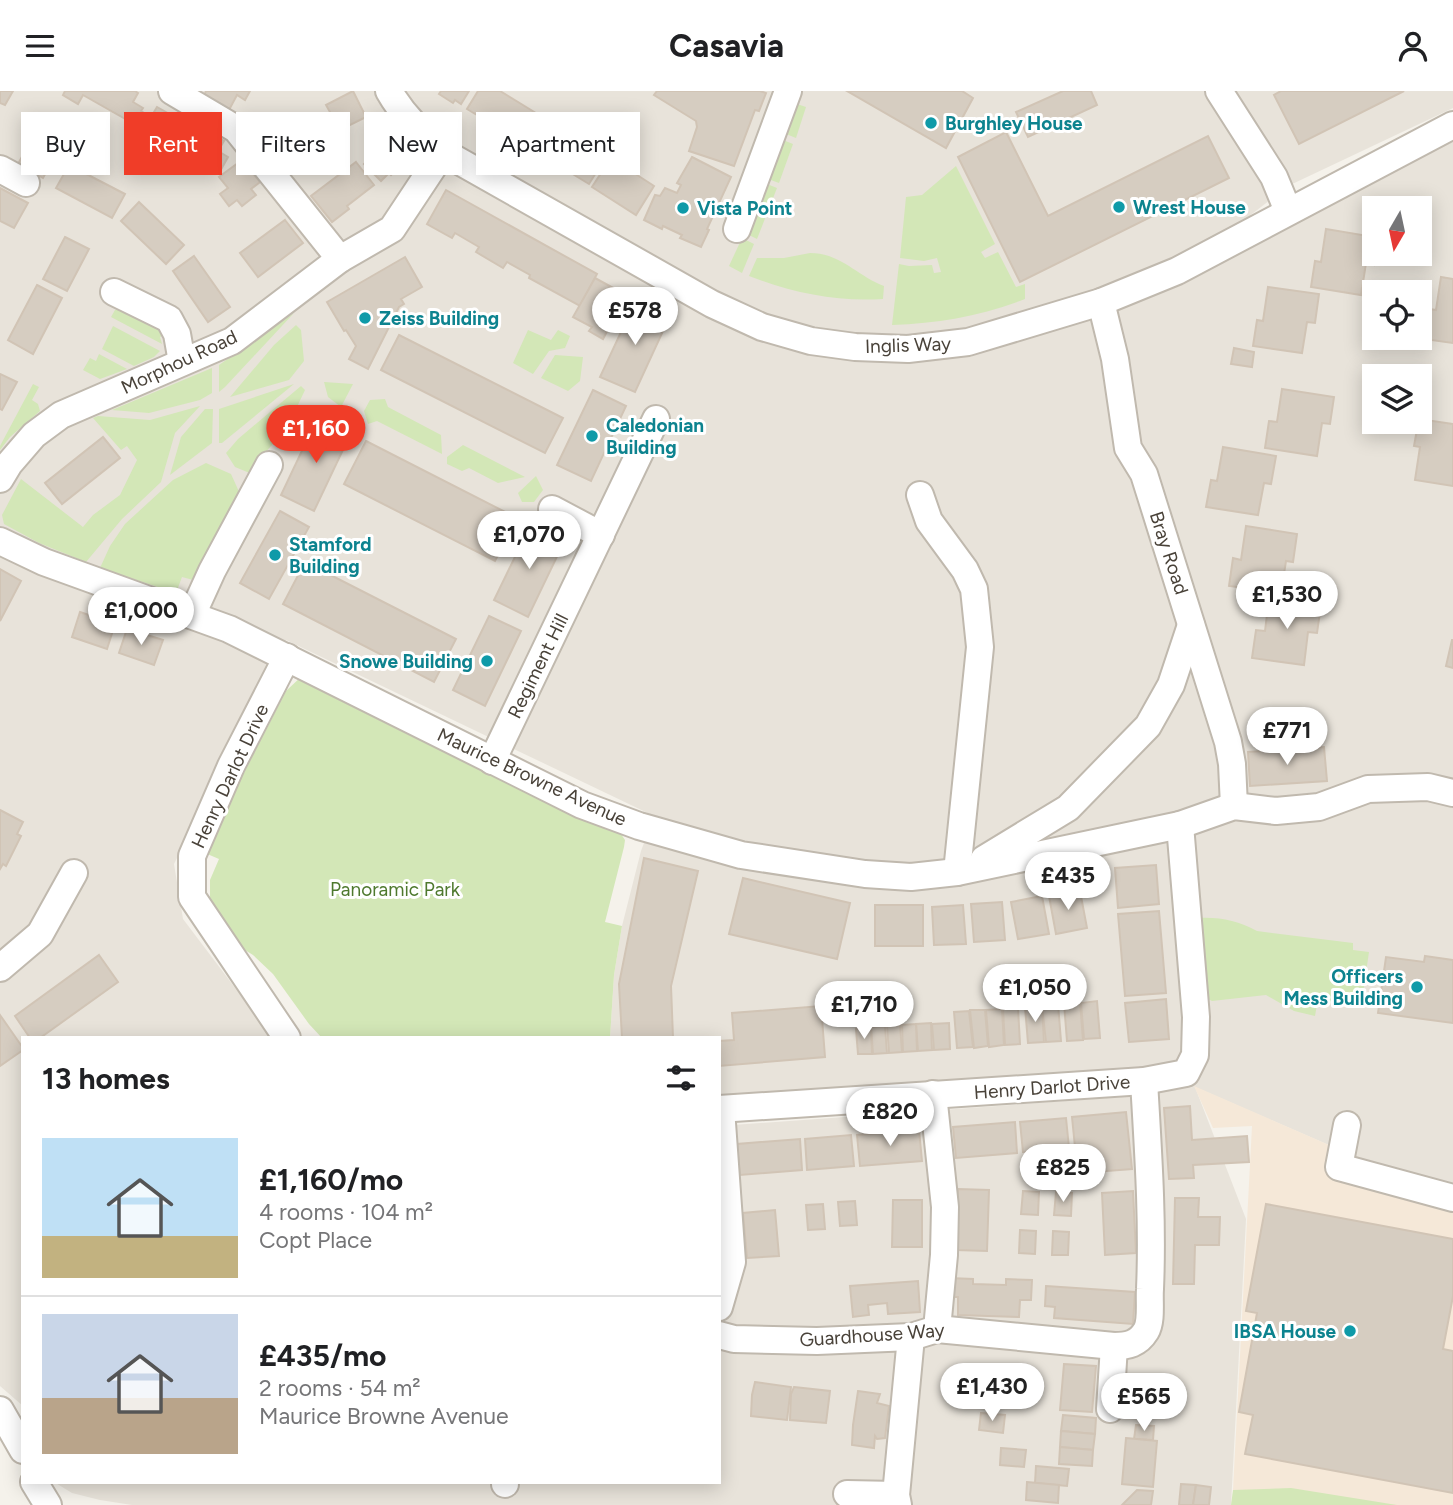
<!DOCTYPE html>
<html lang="en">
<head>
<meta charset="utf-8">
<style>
	:root { --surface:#fff; --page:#f6f6f6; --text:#202124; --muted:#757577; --line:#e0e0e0; --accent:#f03d28 }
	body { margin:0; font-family:Figtree,sans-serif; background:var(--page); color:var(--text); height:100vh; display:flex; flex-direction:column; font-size:26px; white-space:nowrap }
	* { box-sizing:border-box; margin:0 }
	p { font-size:23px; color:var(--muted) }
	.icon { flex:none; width:38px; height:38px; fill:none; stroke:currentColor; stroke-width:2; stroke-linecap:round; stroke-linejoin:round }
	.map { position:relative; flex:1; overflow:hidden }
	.sheet { position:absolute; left:21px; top:945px; width:700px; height:448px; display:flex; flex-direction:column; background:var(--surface); border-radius:0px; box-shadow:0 4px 18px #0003 }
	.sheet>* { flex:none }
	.banner { position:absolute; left:21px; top:21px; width:700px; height:63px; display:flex; gap:14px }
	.needle { width:46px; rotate:189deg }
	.fabs { position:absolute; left:1362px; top:105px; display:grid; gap:14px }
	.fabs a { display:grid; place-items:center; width:70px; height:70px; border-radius:0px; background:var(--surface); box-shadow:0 4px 18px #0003; font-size:35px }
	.price { position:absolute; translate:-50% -60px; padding:0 16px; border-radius:24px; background:#fff; color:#222; font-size:23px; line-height:46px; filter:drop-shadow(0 2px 4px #0008) }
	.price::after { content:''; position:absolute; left:50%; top:42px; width:21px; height:16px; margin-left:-10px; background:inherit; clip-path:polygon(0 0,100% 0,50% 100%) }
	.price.current { background:var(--accent); color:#fff }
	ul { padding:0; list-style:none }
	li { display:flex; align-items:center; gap:21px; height:175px; padding:0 21px }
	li+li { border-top:2px solid var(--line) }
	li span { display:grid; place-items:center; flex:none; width:196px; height:140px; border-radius:0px; color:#555 }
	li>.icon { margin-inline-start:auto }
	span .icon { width:84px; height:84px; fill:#fffc; stroke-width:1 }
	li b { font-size:30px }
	h2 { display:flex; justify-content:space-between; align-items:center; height:84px; padding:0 21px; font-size:30px }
	.chip { padding:0 24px; border-radius:0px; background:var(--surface); box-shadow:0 4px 18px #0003; font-size:24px; line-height:63px }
	.chip.current { background:var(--accent); color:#fff }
	header { display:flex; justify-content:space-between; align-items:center; height:91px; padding:0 21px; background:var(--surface); font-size:32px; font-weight:700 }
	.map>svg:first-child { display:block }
</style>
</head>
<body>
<header><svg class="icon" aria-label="menu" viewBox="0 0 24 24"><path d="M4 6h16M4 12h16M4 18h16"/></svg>Casavia<svg class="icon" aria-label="person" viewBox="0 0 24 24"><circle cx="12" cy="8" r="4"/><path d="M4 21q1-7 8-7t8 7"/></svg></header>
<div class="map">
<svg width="1453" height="1414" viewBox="0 0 1453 1414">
	<rect width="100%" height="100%" fill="#f5f2eb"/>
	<path fill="#e8e3da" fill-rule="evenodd" d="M 0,0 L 1453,0 L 1453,17 L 1288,95 L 1182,177 L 1288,120 L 1453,51 L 1453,1108 L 1195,996 L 1246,1128 L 1231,1414 L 132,1414 L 100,1409 L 72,1402 L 54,1391 L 719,1391 L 719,1035 L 1135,1005 L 1192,995 L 1143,982 L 719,1009 L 719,947 L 610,947 L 614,884 L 622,835 L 641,760 L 654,725 L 286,549 L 174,773 L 183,828 L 273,947 L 23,947 L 23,1315 L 0,1295 ZM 1374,117 L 1419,117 L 1419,163 L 1374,163 ZM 1374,201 L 1419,201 L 1419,247 L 1374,247 ZM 1374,285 L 1419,285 L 1419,331 L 1374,331 Z"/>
	<polygon fill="#f5e8d8" points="1194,995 1453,1108 1453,1414 1339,1414 1233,1399 1252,1035 1213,1037"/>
	<g fill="#d3e7b7">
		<polygon points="797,13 806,16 796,47 786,43"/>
		<polygon points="783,49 793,53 779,92 768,88"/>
		<path d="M 956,75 L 995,153 L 981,161 L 985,167 L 998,161 L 1016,196 L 1025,193 L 1025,208 C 981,225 939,232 892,234 L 899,173 L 909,175 L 932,174 L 934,182 L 941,181 L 937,167 L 924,170 L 900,167 L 906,106 L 922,104 Z"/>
		<polygon points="767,93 777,97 757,148 745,142"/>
		<polygon points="742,147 754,153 742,182 729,175"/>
		<path d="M 810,162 C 841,162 857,185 884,195 L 883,208 C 837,211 792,202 749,185 L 757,167 L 784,167 Z"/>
		<polygon points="121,218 160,237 164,244 160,246 162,253 111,226 115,219"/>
		<polygon points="294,222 225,296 219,301 219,274"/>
		<polygon points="296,234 301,239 304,270 289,289 230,306 274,254"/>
		<polygon points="113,235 160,260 154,266 134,275 102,258"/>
		<polygon points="528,239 551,249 558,239 570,245 565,257 549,260 533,283 513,272"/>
		<polygon points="99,263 127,278 100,288 83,279 90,267 96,270"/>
		<polygon points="555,264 583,266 580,290 568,300 541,287"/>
		<polygon points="212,277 212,302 200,309 149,322 112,319"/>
		<polygon points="324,291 353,293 341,316 328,306"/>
		<polygon points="33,293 39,296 32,309 38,313 40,320 10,346 0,359 0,355"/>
		<polygon points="294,293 222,352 219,352 219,318"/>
		<polygon points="301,295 305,299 287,337 264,363 252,383 235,376 226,362 238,348"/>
		<polygon points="385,308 388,316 441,344 442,363 377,330 368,333 364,320 370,309"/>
		<polygon points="200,315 175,342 161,391 122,428 86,471 39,452 4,433 2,424 21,388 83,436 93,424 120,404 137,369 127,355 121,359 93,327 98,325 150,329"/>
		<polygon points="205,318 213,318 212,352 170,384 181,346"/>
		<polygon points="463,354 525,386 498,392 469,377 462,380 447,373 447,366"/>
		<polygon points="206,372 231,383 241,405 197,490 182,486 176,502 100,477 110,455 125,433 173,389"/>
		<polygon points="536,385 543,399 534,411 522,411 518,402"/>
		<polygon points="303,584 619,740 625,749 624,756 605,831 622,835 614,884 610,947 322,947 309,933 273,883 253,864 240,856 210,813 210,789 219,768 205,762 206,755 286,600"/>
		<path d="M 1199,827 C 1221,826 1238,830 1257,840 L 1353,852 L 1353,859 L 1369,861 L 1361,916 L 1318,908 L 1315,925 L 1294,920 L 1266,904 L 1212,910 L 1206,907 Z"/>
		<polygon points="1291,1397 1397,1414 1231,1414 1233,1399"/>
	</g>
	<g fill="#d6cdc1" stroke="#d1c4b5" stroke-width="2">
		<polygon points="0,0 13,0 5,14 0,12"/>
		<polygon points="65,0 135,0 138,2 133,11 143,17 141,20 151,26 157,16 182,30 176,40 184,45 186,42 193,46 198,36 224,50 218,60 228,66 219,82 197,69 193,77 180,70 184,62 167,55 163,62 139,49 144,41 133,35 134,33 83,4 78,13 63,4"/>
		<polygon points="206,0 250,0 245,9 237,4 229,19 204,5"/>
		<polygon points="353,0 366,26 340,39 326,14"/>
		<polygon points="441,0 469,0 461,13 455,9 453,12 439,3"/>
		<polygon points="478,0 500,0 544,27 527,54 467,18"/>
		<polygon points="657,0 760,0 766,2 759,20 755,19 734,75 689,60 697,36 696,30 654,4"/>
		<polygon points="847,0 962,0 973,7 946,57"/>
		<polygon points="1063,0 1091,0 1097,14 1028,46 1016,21"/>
		<polygon points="1281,0 1404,0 1299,53 1274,4"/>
		<polygon points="548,28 607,64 589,93 530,57"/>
		<polygon points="1006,41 1048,125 1208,45 1229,87 1020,191 958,66"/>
		<polygon points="378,45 405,70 391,84 389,82 381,90 364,73 375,62 368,55"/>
		<polygon points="32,47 58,60 43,87 18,73"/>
		<polygon points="692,66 731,86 707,138 709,139 701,156 680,147 682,144 663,135 662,138 644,129 655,104 660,105 665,97 677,102 681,94 677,92"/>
		<polygon points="611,67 654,95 636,124 592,96"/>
		<polygon points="242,69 260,91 251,98 256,104 242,115 237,109 229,115 220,103 228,97 219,86"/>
		<polygon points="356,71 374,94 347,115 349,118 332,131 311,105"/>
		<polygon points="69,74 125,103 112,127 56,97"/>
		<polygon points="0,97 28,112 14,137 0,130"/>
		<polygon points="446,99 597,183 580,215 529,187 530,184 507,171 503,177 476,161 479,156 455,142 452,147 427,133"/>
		<polygon points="139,111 184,154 166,173 121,130"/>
		<polygon points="285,129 303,152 258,186 240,162"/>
		<polygon points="1326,138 1374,146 1374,174 1366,172 1361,204 1311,196 1315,170 1321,171"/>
		<polygon points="65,146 89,158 67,200 43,188"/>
		<polygon points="194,165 230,216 208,231 173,180"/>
		<polygon points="405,166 422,196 401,208 404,213 399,216 368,278 349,268 356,255 346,239 344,240 327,211"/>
		<polygon points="1441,186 1453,188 1453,252 1424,248 1429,218 1436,219"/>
		<polygon points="595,187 626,204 603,248 589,240 592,236 573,226"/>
		<polygon points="37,194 62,207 33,263 8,249"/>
		<polygon points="1268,196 1319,203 1315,232 1307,231 1302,262 1253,255 1257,229 1263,230"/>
		<polygon points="635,211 669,227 635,301 600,286"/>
		<polygon points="399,244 563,327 545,362 381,279"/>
		<polygon points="1234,257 1254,261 1252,276 1231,273"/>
		<polygon points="0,283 17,291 2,319 0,318"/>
		<polygon points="1282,298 1334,306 1330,333 1322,332 1317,365 1265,357 1269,330 1277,331"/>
		<polygon points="593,299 626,315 591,390 557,374"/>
		<polygon points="317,328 350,344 314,420 281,404"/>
		<polygon points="1419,328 1453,333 1453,395 1415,389 1420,356 1414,355"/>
		<polygon points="103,346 120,367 62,413 45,392"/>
		<polygon points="366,350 517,427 495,470 344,393"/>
		<polygon points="1223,356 1276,365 1271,393 1264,392 1258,424 1206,416 1211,389 1217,390"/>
		<polygon points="280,420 309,436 269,508 240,492"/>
		<polygon points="530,435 564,451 528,526 494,509"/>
		<polygon points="1246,435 1297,443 1293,471 1286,470 1281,502 1229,495 1233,467 1241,469"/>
		<polygon points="305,471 456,548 434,591 283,513"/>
		<polygon points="0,478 21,490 0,530"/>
		<polygon points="1269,507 1321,514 1317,542 1308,541 1304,574 1252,567 1256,539 1265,540"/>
		<polygon points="80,521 115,533 107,558 72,546"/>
		<polygon points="489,525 521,540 485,615 453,599"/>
		<polygon points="127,538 163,549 154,574 119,562"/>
		<polygon points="1452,549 1453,549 1453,577 1446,575"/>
		<polygon points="1324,656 1327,690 1250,695 1248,661"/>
		<polygon points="0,719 23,731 17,743 21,745 6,775 3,773 0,778"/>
		<polygon points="644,767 698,780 671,895 673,947 622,947 619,893"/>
		<polygon points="1156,774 1159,813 1118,817 1115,777"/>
		<polygon points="743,787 850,812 837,868 729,843"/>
		<polygon points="1080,800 1087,837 1056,843 1049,805"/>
		<polygon points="1042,805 1049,843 1018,848 1011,811"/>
		<polygon points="1002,811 1005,849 974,851 971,813"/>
		<rect x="875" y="814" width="48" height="41"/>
		<polygon points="963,814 966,853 934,854 932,816"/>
		<polygon points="1159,820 1166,902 1125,905 1118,823"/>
		<polygon points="99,864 118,891 40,947 30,947 15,925"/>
		<polygon points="1425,865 1453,869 1453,932 1378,922 1386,866 1424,871"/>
		<polygon points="1166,908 1169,948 1129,951 1125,912"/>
		<polygon points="1097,910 1100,947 1084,948 1081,912"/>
		<polygon points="1080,911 1083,949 1067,950 1064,912"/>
		<polygon points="1058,913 1061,950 1046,951 1042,915"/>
		<polygon points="821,915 825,966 719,975 719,950 734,949 732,922"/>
		<polygon points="1042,915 1044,951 1028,952 1025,916"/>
		<polygon points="1018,917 1020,953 1005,954 1003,918"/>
		<polygon points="1002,918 1004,954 989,956 986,919"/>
		<polygon points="970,919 985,919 988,955 974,957"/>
		<polygon points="969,920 973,956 957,957 954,921"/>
		<polygon points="0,924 23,957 23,959 0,975"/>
		<polygon points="931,932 932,959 918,960 916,933"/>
		<polygon points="949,932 950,958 934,959 932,933"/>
		<polygon points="916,933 917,960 903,961 902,934"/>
		<polygon points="900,934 902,961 889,962 887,935"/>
		<polygon points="885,935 887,962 873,963 871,936"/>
		<polygon points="871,936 872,963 858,963 856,938"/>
		<polygon points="1190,1015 1192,1049 1247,1045 1249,1071 1193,1074 1194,1087 1169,1088 1164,1017"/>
		<polygon points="1126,1021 1132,1078 1094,1081 1092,1065 1076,1066 1072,1026"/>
		<polygon points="1066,1027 1069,1057 1023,1061 1020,1031"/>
		<polygon points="1015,1031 1017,1062 956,1067 953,1036"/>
		<polygon points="919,1039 922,1070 860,1075 857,1044"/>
		<polygon points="851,1044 854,1075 807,1079 805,1048"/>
		<polygon points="800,1048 802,1079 740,1084 737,1053"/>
		<polygon points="958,1098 989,1099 987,1160 956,1159"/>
		<polygon points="1023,1100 1039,1101 1038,1124 1021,1123"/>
		<polygon points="1133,1100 1136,1162 1105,1164 1102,1102"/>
		<polygon points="1056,1101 1072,1102 1071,1125 1054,1124"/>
		<polygon points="1175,1107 1199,1107 1198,1126 1220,1126 1219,1154 1195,1154 1194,1193 1173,1193"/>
		<polygon points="893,1109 922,1109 922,1156 892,1156"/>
		<polygon points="855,1110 857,1134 840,1135 838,1111"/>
		<polygon points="823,1113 825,1138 808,1139 806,1114"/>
		<polygon points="1266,1113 1453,1148 1453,1205 1443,1258 1453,1260 1453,1402 1245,1363 1253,1324 1239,1321 1257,1222 1246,1220"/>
		<polygon points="775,1119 779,1165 747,1167 743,1122"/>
		<polygon points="1020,1139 1036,1140 1035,1163 1019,1162"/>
		<polygon points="1053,1140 1069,1141 1068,1164 1052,1164"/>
		<polygon points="949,1187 973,1188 973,1193 1006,1194 1006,1188 1032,1189 1031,1209 1020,1209 1019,1226 958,1224 958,1206 948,1206"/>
		<polygon points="918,1190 920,1221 888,1223 887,1212 868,1214 869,1224 853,1226 850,1195"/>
		<polygon points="1046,1195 1135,1201 1133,1233 1054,1227 1055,1216 1045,1215"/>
		<polygon points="1064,1273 1096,1275 1092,1321 1060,1319"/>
		<polygon points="755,1291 791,1296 787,1329 751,1325 752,1304"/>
		<polygon points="794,1296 830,1300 826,1332 790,1329 791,1303"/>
		<polygon points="858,1300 880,1303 877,1312 889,1315 885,1347 877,1348 875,1345 874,1357 852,1354 853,1334"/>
		<polygon points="981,1322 1005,1324 1003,1342 979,1339"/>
		<polygon points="1063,1324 1096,1327 1095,1343 1061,1340"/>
		<polygon points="1136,1334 1154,1335 1153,1349 1134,1348"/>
		<polygon points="1061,1340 1095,1343 1093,1359 1060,1356"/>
		<polygon points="1126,1347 1157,1350 1153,1396 1122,1393"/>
		<polygon points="1060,1356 1093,1359 1092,1375 1059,1373"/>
		<polygon points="1001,1357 1026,1359 1024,1376 1000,1374"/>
		<polygon points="1036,1375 1069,1378 1067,1395 1035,1392"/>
		<polygon points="1027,1391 1059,1394 1058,1412 1026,1409"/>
		<polygon points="1181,1393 1196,1394 1193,1414 1179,1414"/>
		<polygon points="1196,1394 1211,1396 1209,1414 1193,1414"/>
		<polygon points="1137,1399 1153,1400 1151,1414 1122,1414"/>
	</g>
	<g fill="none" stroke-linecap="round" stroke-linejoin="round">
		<defs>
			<g id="minor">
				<polyline points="172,0 236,38 340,168"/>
				<path d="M 389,0 C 403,25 422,42 443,61 L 712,213 L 762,236 L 811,250 L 855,256 L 908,258 L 968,251 L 1101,211 L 1177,180 L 1453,34"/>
				<polyline points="1219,0 1274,86 1288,120"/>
				<polyline points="0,78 26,92"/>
				<polyline points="737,138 788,0"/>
				<polyline points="114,201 169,228 177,243 182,271"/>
				<polyline points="1101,211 1115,268 1128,357 1144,383 1228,651 1232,673 1234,715"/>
				<polyline points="0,388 9,373 34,344 61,324 232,250 340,168 392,138 443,61"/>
				<polyline points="920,404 929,430 965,479 974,498 980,556 957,781"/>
				<polyline points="552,418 601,444"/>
				<polyline points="0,450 44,471 229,538 582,714 639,735 741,764 865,783 911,786 957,781 1180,734 1234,715 1276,720 1319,716 1368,698 1428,696 1453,702"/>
				<polyline points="192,524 212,480 269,374"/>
				<polyline points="287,566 231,675 192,765 192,806 287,947"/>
				<polyline points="492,670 656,328"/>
				<polyline points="984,768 1068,717 1148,635 1171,594 1191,534"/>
				<polyline points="0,877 40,843 74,782"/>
				<polyline points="933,1003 945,1116 944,1164 937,1238"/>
				<polyline points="719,1018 1144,990 1186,982 1195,964 1196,926 1180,734"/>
				<polyline points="1347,1034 1339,1076 1453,1107"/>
				<polyline points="719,1216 732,1171 721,1018"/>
				<path d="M 719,1244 L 734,1248 L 817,1250 L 911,1246 L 937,1238 L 1114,1255 C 1128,1255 1138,1253 1146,1240 C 1152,1230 1149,1210 1150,1198 C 1153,1128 1148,1059 1144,990"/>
				<polyline points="1110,1318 1114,1255"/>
				<polyline points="0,1319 23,1359"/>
				<polyline points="34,1391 48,1414"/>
				<polyline points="505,1391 505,1393"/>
				<polyline points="847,1403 896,1404"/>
				<polyline points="898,1414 896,1404 911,1246"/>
			</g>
		</defs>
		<use href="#minor" stroke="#c0b9ae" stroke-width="30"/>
		<use href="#minor" stroke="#fff" stroke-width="26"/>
	</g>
	<g fill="#0f9aa8" stroke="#fff" stroke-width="2.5">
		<circle cx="931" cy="32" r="7"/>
		<circle cx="1119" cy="116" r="7"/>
		<circle cx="683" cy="117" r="7"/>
		<circle cx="365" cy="227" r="7"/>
		<circle cx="592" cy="345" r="7"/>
		<circle cx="275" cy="464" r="7"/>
		<circle cx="487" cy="570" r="7"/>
		<circle cx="1417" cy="896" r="7"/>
		<circle cx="1350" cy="1240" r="7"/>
	</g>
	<g text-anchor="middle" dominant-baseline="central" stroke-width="6" stroke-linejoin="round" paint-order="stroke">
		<g font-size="19" font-weight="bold" fill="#0d838f" stroke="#fff" text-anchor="start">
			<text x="945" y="32">Burghley House</text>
			<text x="1133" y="116">Wrest House</text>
			<text x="697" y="117">Vista Point</text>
			<text x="379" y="227">Zeiss Building</text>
			<text x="606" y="334">Caledonian<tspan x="606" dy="22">Building</tspan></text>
			<text x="289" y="453">Stamford<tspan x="289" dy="22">Building</tspan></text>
			<text x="473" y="570" text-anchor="end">Snowe Building</text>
			<text x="1403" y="885" text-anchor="end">Officers<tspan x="1403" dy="22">Mess Building</tspan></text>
			<text x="1336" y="1240" text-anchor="end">IBSA House</text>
		</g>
		<g font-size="19" fill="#494239" stroke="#fff">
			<text transform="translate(908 254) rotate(-2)">Inglis Way</text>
			<text transform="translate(179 271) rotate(-25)">Morphou Road</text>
			<text transform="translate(1169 462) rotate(72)">Bray Road</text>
			<text transform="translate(538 575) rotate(-64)">Regiment Hill</text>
			<text transform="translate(230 685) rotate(-65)">Henry Darlot Drive</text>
			<text transform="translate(532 686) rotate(25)">Maurice Browne Avenue</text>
			<text transform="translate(1052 996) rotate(-4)">Henry Darlot Drive</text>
			<text transform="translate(872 1244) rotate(-4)">Guardhouse Way</text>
		</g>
		<g font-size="19" fill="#4e792e" stroke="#fff">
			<text x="395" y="798">Panoramic Park</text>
		</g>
	</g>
</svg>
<div class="fabs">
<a><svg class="needle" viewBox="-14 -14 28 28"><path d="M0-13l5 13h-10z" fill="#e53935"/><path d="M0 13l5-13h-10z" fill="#757577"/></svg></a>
<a><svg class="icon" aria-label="locate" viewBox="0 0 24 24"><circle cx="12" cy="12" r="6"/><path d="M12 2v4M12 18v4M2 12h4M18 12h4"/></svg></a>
<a><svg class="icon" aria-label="layers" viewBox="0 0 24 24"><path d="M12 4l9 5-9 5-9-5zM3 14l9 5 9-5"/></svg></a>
</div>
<b class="price" style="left:635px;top:256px">£578</b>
<b class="price current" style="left:316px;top:374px">£1,160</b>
<b class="price" style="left:529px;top:480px">£1,070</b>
<b class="price" style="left:1287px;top:540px">£1,530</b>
<b class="price" style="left:141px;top:556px">£1,000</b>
<b class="price" style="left:1287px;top:676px">£771</b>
<b class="price" style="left:1068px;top:821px">£435</b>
<b class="price" style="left:1035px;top:933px">£1,050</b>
<b class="price" style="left:864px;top:950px">£1,710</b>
<b class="price" style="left:890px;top:1057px">£820</b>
<b class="price" style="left:1063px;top:1113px">£825</b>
<b class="price" style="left:992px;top:1332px">£1,430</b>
<b class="price" style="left:1144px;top:1342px">£565</b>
<div class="banner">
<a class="chip">Buy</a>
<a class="chip current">Rent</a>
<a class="chip">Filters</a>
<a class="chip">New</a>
<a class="chip">Apartment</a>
</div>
<section class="sheet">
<h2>13 homes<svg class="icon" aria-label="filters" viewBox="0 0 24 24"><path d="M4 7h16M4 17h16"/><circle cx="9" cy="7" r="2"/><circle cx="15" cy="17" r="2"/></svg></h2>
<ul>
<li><span style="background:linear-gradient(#bfe0f5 70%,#c2b280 0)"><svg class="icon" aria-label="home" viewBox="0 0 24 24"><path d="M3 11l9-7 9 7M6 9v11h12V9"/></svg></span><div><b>£1,160/mo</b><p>4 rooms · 104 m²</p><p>Copt Place</p></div></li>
<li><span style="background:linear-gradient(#c9d6e8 60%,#b9a48a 0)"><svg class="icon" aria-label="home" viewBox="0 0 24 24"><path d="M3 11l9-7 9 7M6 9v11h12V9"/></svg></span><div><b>£435/mo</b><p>2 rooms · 54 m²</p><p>Maurice Browne Avenue</p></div></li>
</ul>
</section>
</div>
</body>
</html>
